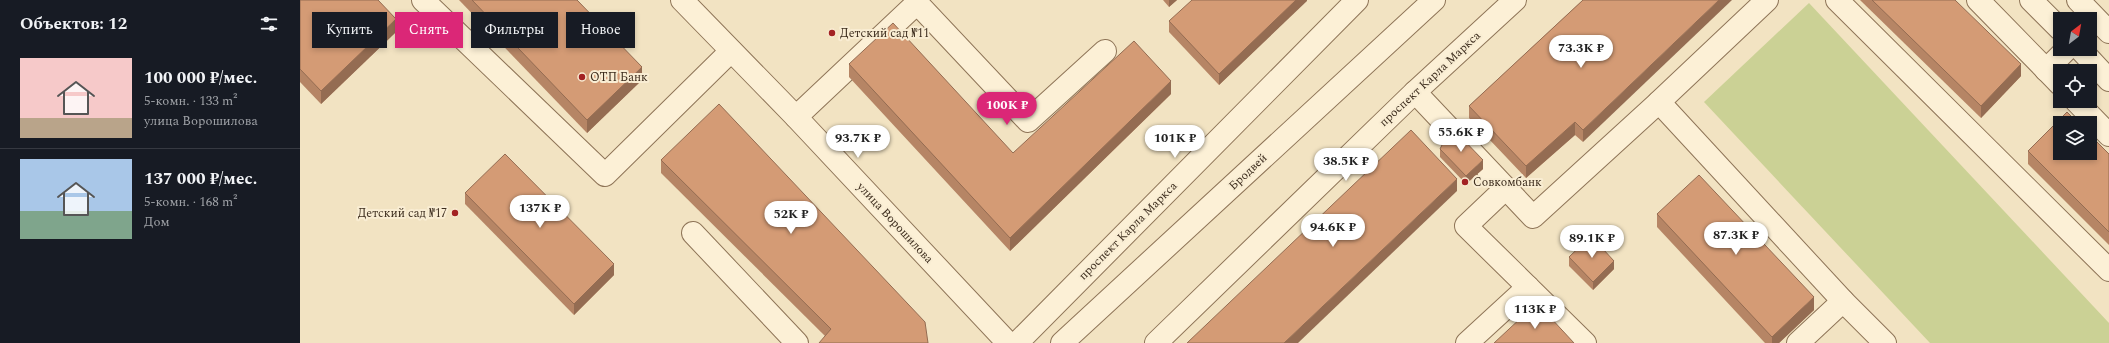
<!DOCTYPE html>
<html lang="ru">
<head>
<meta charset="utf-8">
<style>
	:root { --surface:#171b24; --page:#242831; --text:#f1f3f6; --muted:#9ea1a6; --line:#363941; --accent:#db2777 }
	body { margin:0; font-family:Spectral,serif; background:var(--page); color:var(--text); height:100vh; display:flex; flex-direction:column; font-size:15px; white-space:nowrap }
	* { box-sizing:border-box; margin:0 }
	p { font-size:13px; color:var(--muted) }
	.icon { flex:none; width:22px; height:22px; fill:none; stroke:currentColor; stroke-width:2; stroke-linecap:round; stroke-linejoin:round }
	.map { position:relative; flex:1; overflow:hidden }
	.sheet { display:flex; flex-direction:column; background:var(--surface); width:300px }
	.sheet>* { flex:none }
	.guide { position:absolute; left:12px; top:12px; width:380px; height:36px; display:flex; gap:8px }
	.needle { width:26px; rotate:31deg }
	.buttons { position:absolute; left:1753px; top:12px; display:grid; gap:8px }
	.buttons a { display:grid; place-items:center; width:44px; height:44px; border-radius:0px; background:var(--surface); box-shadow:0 2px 6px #0003; font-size:20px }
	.price { position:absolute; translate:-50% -34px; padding:0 9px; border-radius:14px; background:#fff; color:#222; font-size:13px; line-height:26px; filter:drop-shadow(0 1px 2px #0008) }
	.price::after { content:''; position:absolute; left:50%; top:24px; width:12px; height:9px; margin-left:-6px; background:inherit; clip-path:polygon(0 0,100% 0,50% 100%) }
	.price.active { background:var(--accent); color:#fff }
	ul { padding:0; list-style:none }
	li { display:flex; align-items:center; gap:12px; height:100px; padding:0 20px }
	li+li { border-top:1px solid var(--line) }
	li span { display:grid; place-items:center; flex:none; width:112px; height:80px; border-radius:0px; color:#555 }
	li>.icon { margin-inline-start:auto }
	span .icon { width:48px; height:48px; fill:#fffc; stroke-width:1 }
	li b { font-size:17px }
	h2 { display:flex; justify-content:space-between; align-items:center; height:48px; padding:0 20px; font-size:17px }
	.pill { padding:0 14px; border-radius:0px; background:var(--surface); box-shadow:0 2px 6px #0003; font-size:14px; line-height:36px }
	.pill.active { background:var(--accent); color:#fff }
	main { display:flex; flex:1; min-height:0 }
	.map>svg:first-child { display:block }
</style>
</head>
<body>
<main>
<section class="sheet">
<h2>Объектов: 12<svg class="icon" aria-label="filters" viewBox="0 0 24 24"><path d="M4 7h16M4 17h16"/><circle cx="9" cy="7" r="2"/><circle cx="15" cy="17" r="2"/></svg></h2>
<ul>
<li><span style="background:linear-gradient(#f6c9c9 75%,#b9a48a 0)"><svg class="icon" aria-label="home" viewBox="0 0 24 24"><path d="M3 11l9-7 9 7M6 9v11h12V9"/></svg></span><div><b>100 000 ₽/мес.</b><p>5-комн. · 133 m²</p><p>улица Ворошилова</p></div></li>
<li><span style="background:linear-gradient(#a9c7e8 65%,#7fa58c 0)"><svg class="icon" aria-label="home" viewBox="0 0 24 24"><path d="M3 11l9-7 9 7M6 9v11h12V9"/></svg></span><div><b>137 000 ₽/мес.</b><p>5-комн. · 168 m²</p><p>Дом</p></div></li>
</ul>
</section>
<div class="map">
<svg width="1809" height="343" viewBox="0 0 1809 343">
	<rect width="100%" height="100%" fill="#f2e3c2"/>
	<polygon fill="#cbd195" points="1509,3 1809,323 1809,343 1630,343 1404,102"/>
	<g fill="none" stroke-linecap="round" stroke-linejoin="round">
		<defs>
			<g id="minor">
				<polyline points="123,0 305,175 431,51"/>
				<polyline points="382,0 496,117 708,343"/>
				<polyline points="1537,0 1809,270"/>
				<polyline points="1678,0 1760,84"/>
				<polyline points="1731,0 1760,29"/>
				<polyline points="1778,0 1809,32"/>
				<polyline points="1780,49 1809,80"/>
				<polyline points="1746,70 1767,49"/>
				<polyline points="1115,92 1233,217 1359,102 1543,301 1585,343"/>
				<polyline points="1776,101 1809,135"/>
				<polyline points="1359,102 1467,0"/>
				<polyline points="496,117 617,3 728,121 805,51"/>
				<polyline points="393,233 497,343"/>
				<polyline points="1228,287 1285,343"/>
				<polyline points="717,343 1057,0"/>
				<polyline points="762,343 1134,0"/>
				<polyline points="856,343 1115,92 1215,0"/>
				<polyline points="1167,343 1228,287 1166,226 1206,188"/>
				<polyline points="1498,343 1543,301"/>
			</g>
		</defs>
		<use href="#minor" stroke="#8e7457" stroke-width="24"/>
		<use href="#minor" stroke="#fcf0d6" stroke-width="22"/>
	</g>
	<g fill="#b68565">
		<polygon points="0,0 96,32 21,104 0,82"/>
		<polygon points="159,0 277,0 342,80 287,133"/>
		<polygon points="863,0 877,0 869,7"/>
		<polygon points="1007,0 919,85 869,32 869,21"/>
		<polygon points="1283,0 1283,142 1275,135 1226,178 1169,118 1169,106"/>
		<polygon points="1560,0 1655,0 1721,76 1681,118"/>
		<polygon points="549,64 713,153 871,94 710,251 549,77"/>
		<polygon points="1140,149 1183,169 1166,184 1140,157"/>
		<polygon points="1728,151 1809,154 1809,245 1728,164"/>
		<polygon points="361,160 628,343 525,336 361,173"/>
		<polygon points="165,193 314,275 274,315 165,204"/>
		<polygon points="1357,214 1514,310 1479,343 1465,343 1357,227"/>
		<polygon points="1269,257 1314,269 1293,290 1269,266"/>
	</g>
	<g fill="#946c52">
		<polygon points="869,0 877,0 869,7"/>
		<polygon points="996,0 1007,0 1007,1 919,85 919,74"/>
		<polygon points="1419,0 1432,0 1283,142 1283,130"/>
		<polygon points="96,19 96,32 21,104 21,91"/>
		<polygon points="1721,64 1721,76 1681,118 1681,106"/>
		<polygon points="342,67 342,80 287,133 287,120"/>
		<polygon points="871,81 871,94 710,251 710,238"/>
		<polygon points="1275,122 1275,135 1226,178 1226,166"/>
		<polygon points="1183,160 1183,169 1166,184 1166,176"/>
		<polygon points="1157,179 1157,191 998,343 984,343"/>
		<polygon points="1314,261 1314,269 1293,290 1293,282"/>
		<polygon points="314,264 314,275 274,315 274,304"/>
		<polygon points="1514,297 1514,310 1479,343 1472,343 1472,337"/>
	</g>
	<g fill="#d49b75" stroke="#946c52">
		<polygon points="0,0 78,0 96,19 21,91 0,69"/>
		<polygon points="172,0 277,0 342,67 287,120"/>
		<polygon points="892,0 996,0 919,74 869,21"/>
		<polygon points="1283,0 1419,0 1283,130 1275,122 1226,166 1169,106"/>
		<polygon points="1572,0 1655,0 1721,64 1681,106"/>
		<polygon points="593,23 713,153 834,41 871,81 710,238 549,64"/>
		<polygon points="419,104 625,322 628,343 519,343 531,329 361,160"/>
		<polygon points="1767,112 1778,123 1760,123 1760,153 1790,153 1790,135 1809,154 1809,232 1728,151"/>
		<polygon points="1111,130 1157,179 984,343 887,343"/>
		<polygon points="1157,133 1183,160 1166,176 1140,149 1147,135"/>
		<polygon points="205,154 314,264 274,304 165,193"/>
		<polygon points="1399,175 1514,297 1472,337 1357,214"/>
		<polygon points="1291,236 1314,261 1293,282 1269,257"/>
		<polygon points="1237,303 1274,343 1194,343"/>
	</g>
	<g fill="#a32223" stroke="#f9edd3" stroke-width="1.5">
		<circle cx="532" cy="33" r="4"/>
		<circle cx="282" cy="77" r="4"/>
		<circle cx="1165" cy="182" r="4"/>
		<circle cx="155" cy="213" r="4"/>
	</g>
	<g text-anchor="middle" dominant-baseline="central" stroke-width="4" stroke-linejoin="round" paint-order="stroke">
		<g font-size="12" fill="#3c2c1d" stroke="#f9edd3" text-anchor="start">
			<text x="540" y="33">Детский сад №11</text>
			<text x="290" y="77">ОТП Банк</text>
			<text x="1173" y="182">Совкомбанк</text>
			<text x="147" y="213" text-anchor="end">Детский сад №17</text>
		</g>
		<g font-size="12" fill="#3c2c1d" stroke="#f9edd3">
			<text transform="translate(1130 79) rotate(-43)">проспект Карла Маркса</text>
			<text transform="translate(948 172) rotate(-43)">Бродвей</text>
			<text transform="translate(595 223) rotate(47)">улица Ворошилова</text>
			<text transform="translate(828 231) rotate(-45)">проспект Карла Маркса</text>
		</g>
	</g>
</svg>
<div class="buttons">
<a><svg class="needle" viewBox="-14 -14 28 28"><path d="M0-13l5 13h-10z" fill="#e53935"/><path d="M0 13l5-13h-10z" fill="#9ea1a6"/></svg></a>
<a><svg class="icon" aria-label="locate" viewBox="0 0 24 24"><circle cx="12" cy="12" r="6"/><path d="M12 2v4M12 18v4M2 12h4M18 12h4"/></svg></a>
<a><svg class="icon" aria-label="layers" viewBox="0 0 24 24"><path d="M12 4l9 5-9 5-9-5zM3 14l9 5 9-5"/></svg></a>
</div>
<b class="price" style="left:1281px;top:69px">73.3K ₽</b>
<b class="price active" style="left:707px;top:126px">100K ₽</b>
<b class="price" style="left:1161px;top:153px">55.6K ₽</b>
<b class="price" style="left:558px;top:159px">93.7K ₽</b>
<b class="price" style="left:875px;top:159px">101K ₽</b>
<b class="price" style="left:1046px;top:182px">38.5K ₽</b>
<b class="price" style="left:240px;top:229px">137K ₽</b>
<b class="price" style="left:491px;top:235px">52K ₽</b>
<b class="price" style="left:1033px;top:248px">94.6K ₽</b>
<b class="price" style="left:1436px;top:256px">87.3K ₽</b>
<b class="price" style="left:1292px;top:259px">89.1K ₽</b>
<b class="price" style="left:1235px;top:330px">113K ₽</b>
<div class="guide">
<a class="pill">Купить</a>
<a class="pill active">Снять</a>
<a class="pill">Фильтры</a>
<a class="pill">Новое</a>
</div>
</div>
</main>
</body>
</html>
